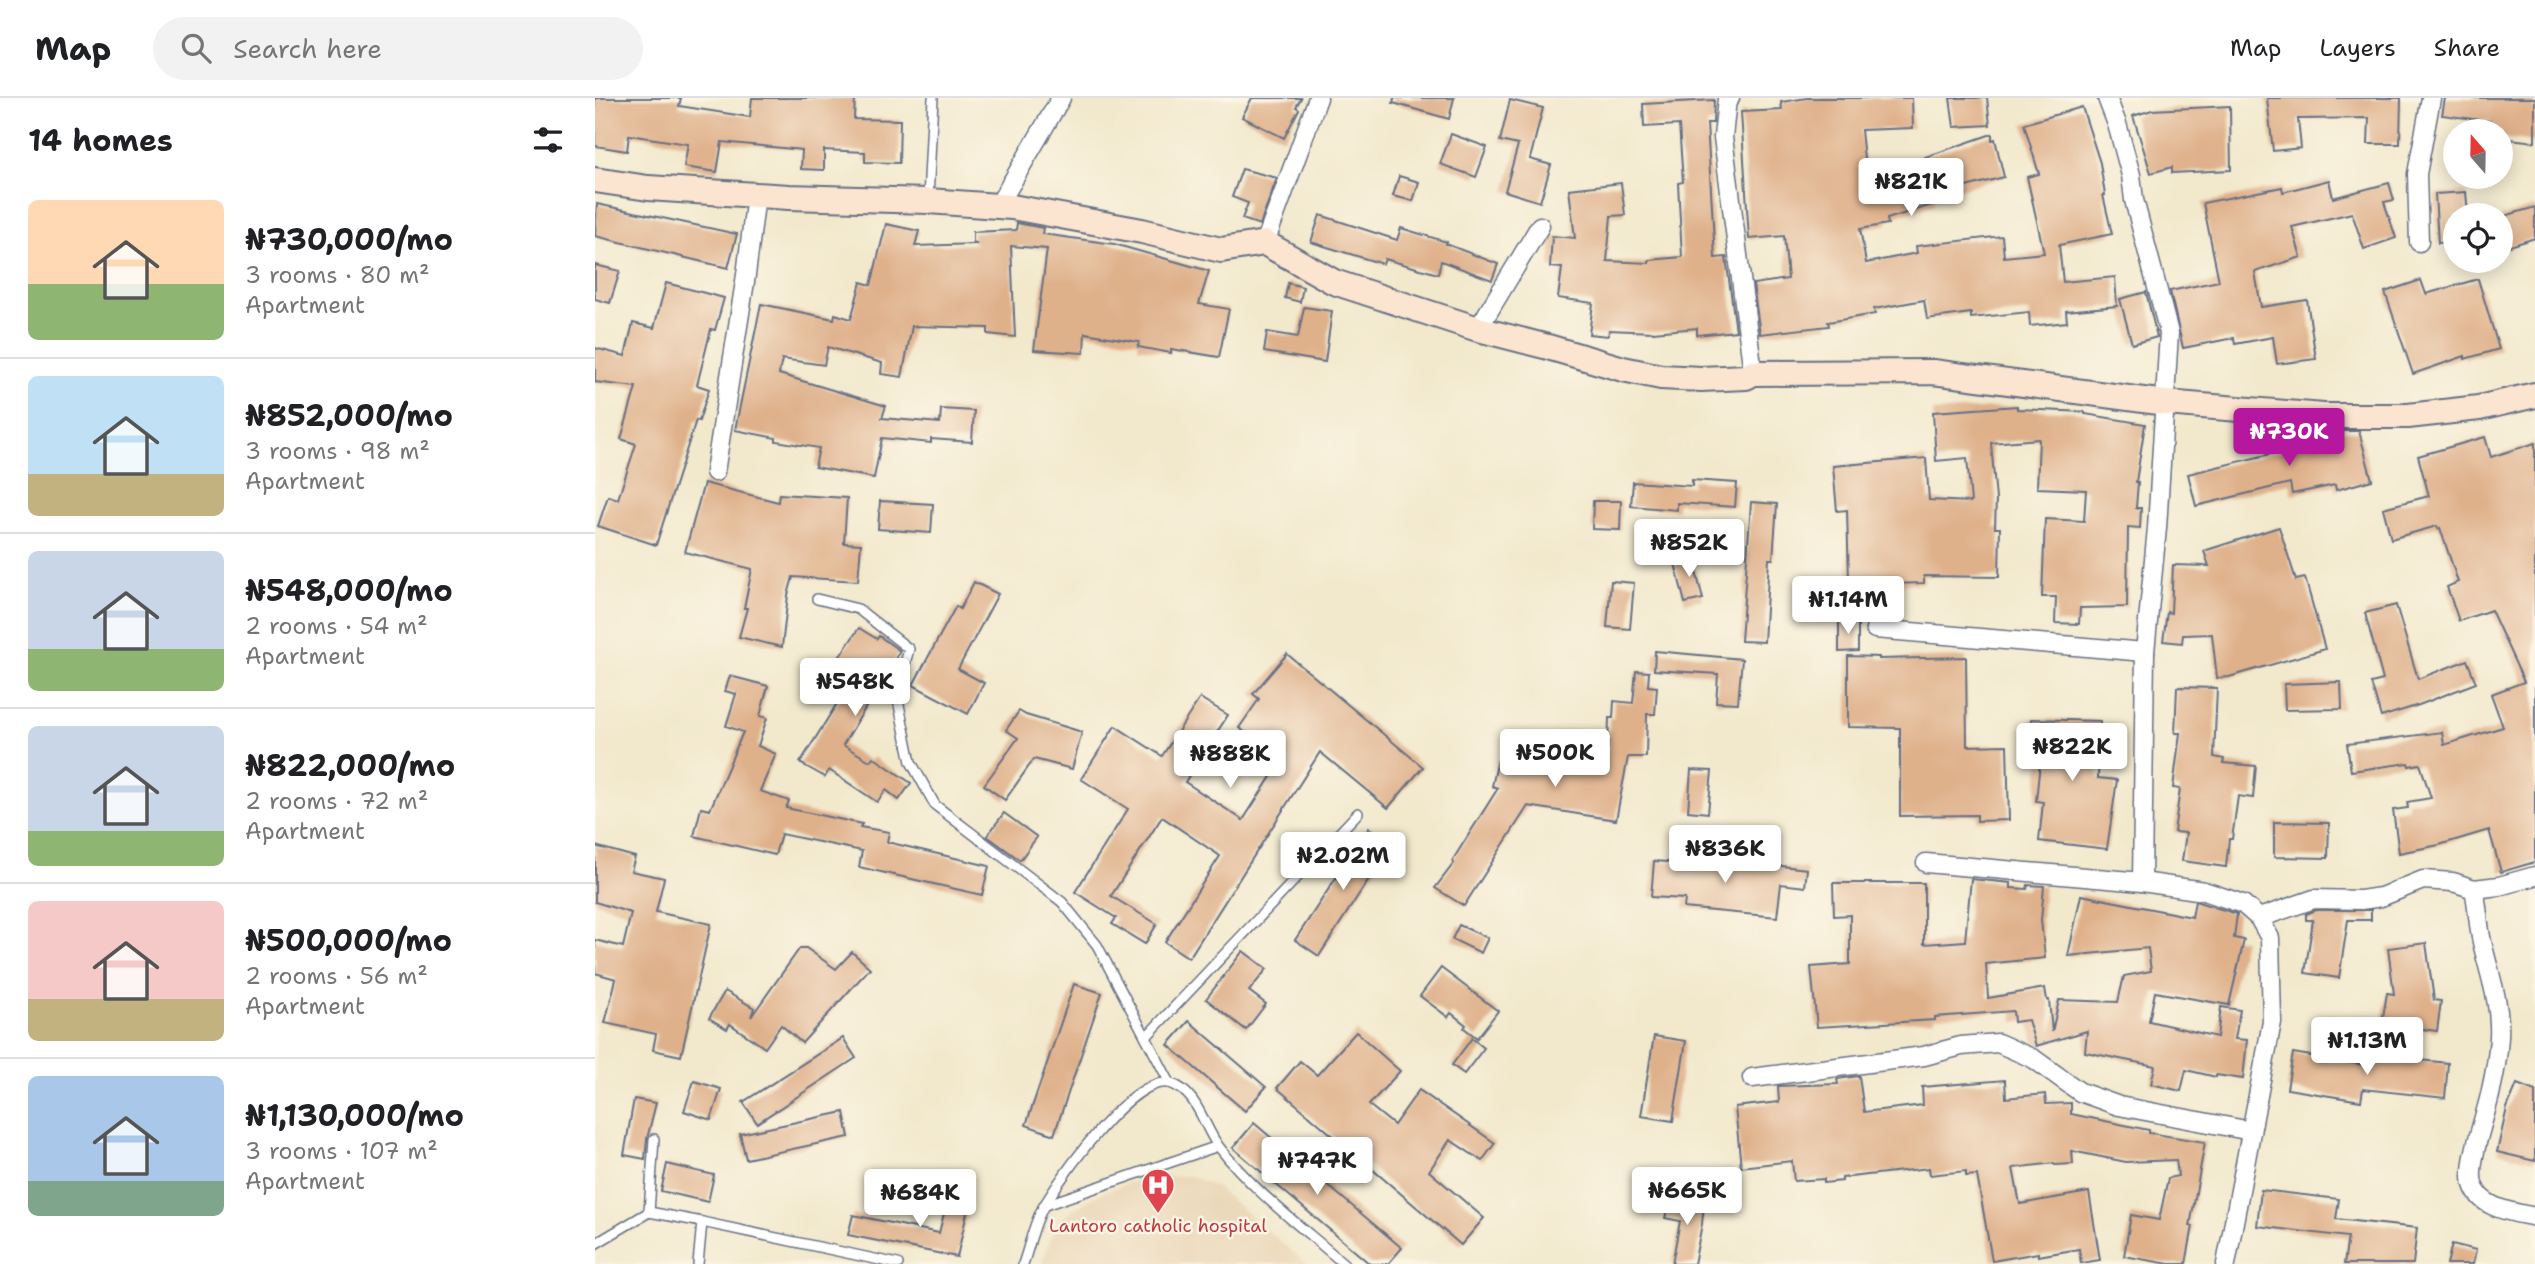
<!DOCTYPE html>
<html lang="en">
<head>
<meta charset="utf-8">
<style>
	:root { --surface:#fff; --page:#f2f2f2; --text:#202124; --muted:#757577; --line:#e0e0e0; --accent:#b5179e }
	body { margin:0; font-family:"Shantell Sans",sans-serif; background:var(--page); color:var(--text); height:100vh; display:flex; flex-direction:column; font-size:26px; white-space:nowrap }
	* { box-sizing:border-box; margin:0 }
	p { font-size:23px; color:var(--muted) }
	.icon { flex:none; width:38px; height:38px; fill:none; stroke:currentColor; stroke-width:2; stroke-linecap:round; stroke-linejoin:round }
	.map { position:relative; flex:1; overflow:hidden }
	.drawer { display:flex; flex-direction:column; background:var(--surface); width:595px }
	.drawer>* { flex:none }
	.needle { width:46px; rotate:340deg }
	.controls { position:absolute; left:1848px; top:21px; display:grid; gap:14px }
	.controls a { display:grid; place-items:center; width:70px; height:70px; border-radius:50%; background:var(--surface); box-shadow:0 4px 18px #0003; font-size:35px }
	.price { position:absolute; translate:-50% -60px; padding:0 16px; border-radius:7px; background:#fff; color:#222; font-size:23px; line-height:46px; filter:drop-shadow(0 2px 4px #0008) }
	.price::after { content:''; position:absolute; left:50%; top:42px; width:21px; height:16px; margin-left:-10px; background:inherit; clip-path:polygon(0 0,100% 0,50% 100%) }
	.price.current { background:var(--accent); color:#fff }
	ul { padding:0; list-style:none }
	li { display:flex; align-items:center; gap:21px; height:175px; padding:0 28px }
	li+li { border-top:2px solid var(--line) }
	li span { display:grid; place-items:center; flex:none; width:196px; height:140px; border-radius:10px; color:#555 }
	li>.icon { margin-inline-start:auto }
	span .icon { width:84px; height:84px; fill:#fffc; stroke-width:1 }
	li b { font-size:30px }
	h2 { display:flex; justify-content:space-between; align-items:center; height:84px; padding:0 28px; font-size:30px }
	header { display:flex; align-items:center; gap:42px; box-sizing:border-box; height:98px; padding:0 35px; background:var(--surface); border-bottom:2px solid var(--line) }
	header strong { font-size:33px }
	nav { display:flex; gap:38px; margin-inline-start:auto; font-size:24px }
	.search { width:490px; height:63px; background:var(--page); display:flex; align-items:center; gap:18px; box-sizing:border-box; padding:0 24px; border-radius:38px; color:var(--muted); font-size:26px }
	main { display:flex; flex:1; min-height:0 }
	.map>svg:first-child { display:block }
</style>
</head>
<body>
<header>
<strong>Map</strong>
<div class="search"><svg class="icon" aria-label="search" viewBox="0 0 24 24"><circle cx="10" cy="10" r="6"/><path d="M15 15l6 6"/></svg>Search here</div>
<nav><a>Map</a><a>Layers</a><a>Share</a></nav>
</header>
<main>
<section class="drawer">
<h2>14 homes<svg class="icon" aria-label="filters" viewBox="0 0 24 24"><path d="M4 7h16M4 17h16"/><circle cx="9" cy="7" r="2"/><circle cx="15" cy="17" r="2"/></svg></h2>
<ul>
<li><span style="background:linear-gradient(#ffd9b3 60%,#8fb573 0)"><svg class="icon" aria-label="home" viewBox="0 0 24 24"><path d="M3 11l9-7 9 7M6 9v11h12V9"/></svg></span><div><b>₦730,000/mo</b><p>3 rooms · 80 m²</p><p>Apartment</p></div></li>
<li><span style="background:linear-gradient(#bfe0f5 70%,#c2b280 0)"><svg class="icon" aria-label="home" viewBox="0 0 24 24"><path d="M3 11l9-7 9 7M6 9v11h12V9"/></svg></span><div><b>₦852,000/mo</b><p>3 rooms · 98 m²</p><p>Apartment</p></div></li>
<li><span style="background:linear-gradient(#c9d6e8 70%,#8fb573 0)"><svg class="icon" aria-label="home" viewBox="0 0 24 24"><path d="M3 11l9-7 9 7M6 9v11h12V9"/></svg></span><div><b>₦548,000/mo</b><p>2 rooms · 54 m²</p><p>Apartment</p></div></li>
<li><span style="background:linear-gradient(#c9d6e8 75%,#8fb573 0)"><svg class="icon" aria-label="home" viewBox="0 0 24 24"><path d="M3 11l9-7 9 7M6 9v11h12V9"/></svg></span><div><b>₦822,000/mo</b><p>2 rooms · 72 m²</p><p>Apartment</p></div></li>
<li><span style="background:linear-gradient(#f6c9c9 70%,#c2b280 0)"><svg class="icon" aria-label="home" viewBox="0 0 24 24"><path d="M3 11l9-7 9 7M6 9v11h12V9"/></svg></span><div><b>₦500,000/mo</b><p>2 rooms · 56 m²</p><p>Apartment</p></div></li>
<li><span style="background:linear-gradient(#a9c7e8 75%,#7fa58c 0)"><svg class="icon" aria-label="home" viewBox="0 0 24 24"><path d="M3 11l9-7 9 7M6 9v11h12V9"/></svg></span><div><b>₦1,130,000/mo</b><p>3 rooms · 107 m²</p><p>Apartment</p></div></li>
</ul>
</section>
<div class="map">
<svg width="1940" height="1166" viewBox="0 0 1940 1166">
	<rect width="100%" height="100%" fill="#fcf5e5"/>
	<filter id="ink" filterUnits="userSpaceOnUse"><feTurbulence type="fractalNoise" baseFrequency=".0143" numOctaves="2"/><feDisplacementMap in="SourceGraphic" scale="14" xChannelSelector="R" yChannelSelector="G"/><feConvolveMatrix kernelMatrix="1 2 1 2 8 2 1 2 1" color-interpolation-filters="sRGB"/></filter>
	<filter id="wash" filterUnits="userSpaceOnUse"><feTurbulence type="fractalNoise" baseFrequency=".00686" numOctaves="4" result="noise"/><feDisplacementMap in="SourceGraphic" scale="28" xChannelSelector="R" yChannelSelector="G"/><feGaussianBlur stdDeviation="1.57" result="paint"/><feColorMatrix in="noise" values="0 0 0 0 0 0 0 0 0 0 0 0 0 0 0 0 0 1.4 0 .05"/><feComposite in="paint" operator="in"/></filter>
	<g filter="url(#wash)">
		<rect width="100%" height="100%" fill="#f2e9cd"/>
		<polygon fill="#ebd8ba" points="595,1078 621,1089 712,1166 447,1166 461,1125 480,1110 509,1094 537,1084 563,1079"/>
		<g id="blocks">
			<g fill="#dfb18b">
				<polygon points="0,0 86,0 84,8 155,19 157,0 260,0 259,21 305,22 304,65 270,64 270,54 229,52 229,72 206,71 207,52 127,44 122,74 89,69 93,46 34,37 32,53 0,48"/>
				<polygon points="657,0 706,0 701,9 704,11 689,40 647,19"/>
				<polygon points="799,0 859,0 854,21 798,5"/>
				<polygon points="1212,0 1317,0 1318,30 1266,32 1272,89 1334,70 1330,59 1397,36 1397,42 1400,41 1409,79 1371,89 1338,102 1340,106 1292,121 1293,126 1265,131 1271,165 1322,155 1321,148 1407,138 1409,159 1449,155 1432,79 1444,76 1429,26 1487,9 1505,65 1510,97 1508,97 1517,136 1464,147 1468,184 1520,179 1522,208 1471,213 1472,224 1435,228 1434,214 1376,220 1376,215 1332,221 1329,202 1279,211 1280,216 1233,224 1234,228 1165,236 1158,186 1193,181 1189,138 1154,141 1146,14 1187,12 1186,4"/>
				<polygon points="1355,0 1392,0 1395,27 1359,29"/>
				<polygon points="1672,0 1806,0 1805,46 1773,46 1774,20 1703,21 1706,50 1678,53"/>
				<polygon points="1850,0 1940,0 1940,44 1906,40 1906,33 1894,33 1895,23 1847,17"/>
				<polygon points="915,2 948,10 935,61 956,67 945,104 910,93 923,47 905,43"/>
				<polygon points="1119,2 1118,25 1112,25 1120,160 1131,159 1141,233 1102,237 1102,230 1058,234 1014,232 1013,238 994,236 998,205 963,200 967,170 955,169 957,138 980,140 974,91 1026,85 1030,117 1016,118 1012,163 1054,165 1054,162 1087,159 1083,85 1088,84 1084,27 1049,29 1048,6"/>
				<polygon points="1635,8 1636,72 1577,75 1577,69 1556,75 1538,18 1557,12"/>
				<polygon points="856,36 892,49 881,79 845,66"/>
				<polygon points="647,71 682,80 665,127 647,121 653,105 637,99"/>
				<polygon points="804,78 824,84 818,103 798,98"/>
				<polygon points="1734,82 1738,100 1794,85 1799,102 1789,104 1801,140 1769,151 1757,115 1697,129 1706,159 1660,174 1666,209 1712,202 1721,261 1682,266 1678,239 1640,246 1639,240 1588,250 1575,193 1624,183 1608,105 1687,89 1688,94"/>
				<polygon points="1871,94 1873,117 1860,117 1860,144 1843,145 1840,96"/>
				<polygon points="2,106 142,136 133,170 0,138"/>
				<polygon points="1940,109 1940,140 1906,151 1906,119"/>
				<polygon points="725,117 802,142 806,130 852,144 851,146 903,166 897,182 846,163 843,176 790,161 788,166 716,144"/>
				<polygon points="422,125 448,130 447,136 519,146 614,173 604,206 634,211 624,259 576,251 576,255 543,249 544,244 490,235 489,255 439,252 452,151 416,148 420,239 393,236 393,230 317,228 307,279 286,276 287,265 233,249 229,267 187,261 184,276 291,308 287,320 345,325 346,311 379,313 377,344 336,341 336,345 287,340 279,380 220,369 224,350 181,343 181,340 140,332 166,206 239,221 240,216 256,221 266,184 276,187 291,126 324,133 320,148 382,146 378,144 378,134 421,132"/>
				<polygon points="0,167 25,173 15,205 0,201"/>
				<polygon points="1883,181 1904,251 1870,261 1870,258 1818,276 1790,194 1826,182 1831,196"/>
				<polygon points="71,185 129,200 120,232 116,231 102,287 114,291 104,323 101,322 61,447 3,428 13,398 23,401 41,346 26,341 41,289 0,284 0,250 30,258 38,225 59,230"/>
				<polygon points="693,185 708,189 705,204 690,200"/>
				<polygon points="1551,194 1562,239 1537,246 1525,201"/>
				<polygon points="709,209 737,213 730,264 669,254 672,234 703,239"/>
				<polygon points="1422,308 1422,311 1490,314 1490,316 1550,326 1541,384 1543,384 1541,410 1546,410 1545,430 1533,429 1532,509 1485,510 1484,526 1460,525 1461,499 1447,499 1450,421 1489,423 1491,392 1442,390 1444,341 1396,345 1401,401 1400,430 1405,430 1404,479 1329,478 1329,485 1296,486 1296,481 1254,482 1252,412 1242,413 1238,368 1331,360 1334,402 1376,404 1372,360 1341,363 1338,314"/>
				<polygon points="1739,333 1764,333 1777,382 1741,392 1740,387 1697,396 1695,385 1601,408 1593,376 1688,353 1685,342 1719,334 1720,338"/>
				<polygon points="1890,339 1896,359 1940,345 1940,764 1906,774 1894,732 1844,747 1804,755 1798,712 1813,710 1812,704 1836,700 1825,666 1814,668 1813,665 1756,673 1752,646 1847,634 1849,647 1908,629 1896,596 1929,584 1896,512 1864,523 1852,489 1863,484 1845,430 1843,431 1842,428 1796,441 1788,410 1834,398 1823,358"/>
				<polygon points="1097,382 1142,385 1140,409 1082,405 1082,412 1036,408 1038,384 1097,388"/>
				<polygon points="109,385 183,404 184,396 252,400 249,445 266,446 263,483 198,479 193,497 187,549 144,539 152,510 149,510 157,471 90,454"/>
				<polygon points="285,403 338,406 336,435 283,431"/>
				<polygon points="998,403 1026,403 1025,432 997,431"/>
				<polygon points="1156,404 1182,406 1178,461 1174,461 1169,544 1146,543"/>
				<polygon points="1684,429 1701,482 1710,480 1730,551 1634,579 1622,580 1617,536 1588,537 1587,545 1568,543 1572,514 1576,515 1578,467 1614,468 1609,453"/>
				<polygon points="1097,458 1108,501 1090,505 1079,462"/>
				<polygon points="1016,483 1039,485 1035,531 1012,529"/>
				<polygon points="379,484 403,496 363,571 389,585 373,616 318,587 361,508 365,511"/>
				<polygon points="1801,507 1823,581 1872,562 1881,585 1824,607 1786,619 1776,585 1788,582 1770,515"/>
				<polygon points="1244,522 1263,522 1263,553 1244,554"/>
				<polygon points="264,530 282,541 284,538 305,553 248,647 275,663 278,659 316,685 304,702 291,692 282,704 234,672 230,679 205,665 246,599 226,586"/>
				<polygon points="1060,553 1147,561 1143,605 1121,604 1123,576 1059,572"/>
				<polygon points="692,556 828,669 793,710 725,654 594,860 570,844 625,758 567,719 516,798 562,826 550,846 517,826 521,820 480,794 533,711 486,681 520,628 567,658 605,600 633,617 590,684 648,722 688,660 644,630 664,601 658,596"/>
				<polygon points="1253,558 1284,559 1284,561 1371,559 1372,648 1412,647 1414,722 1382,723 1382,717 1305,718 1305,630 1253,629"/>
				<polygon points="1041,573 1054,574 1053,588 1062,589 1060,616 1052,616 1051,659 1033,659 1021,722 933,708 869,808 840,790 859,765 857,763 903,690 897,688 903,662 929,668 930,661 963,668 969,642 1013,651 1014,620 1018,620 1019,603 1038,605"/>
				<polygon points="135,578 173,588 165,618 172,620 163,648 181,656 165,693 194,703 191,710 267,726 265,729 294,734 292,744 394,768 387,797 264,769 267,753 186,736 180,757 99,738 106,710 115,712 148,634 131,628 141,596 130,593"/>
				<polygon points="1746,584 1747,611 1690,612 1689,586"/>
				<polygon points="1582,589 1622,590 1619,659 1629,661 1628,665 1661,668 1658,700 1643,698 1637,741 1634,741 1631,769 1587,763 1591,735 1579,734 1585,691 1578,690 1585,635 1580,635"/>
				<polygon points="424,613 431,617 487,634 477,671 439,661 410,702 389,687 423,640 411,632"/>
				<polygon points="1436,621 1505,623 1503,680 1522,682 1512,751 1444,743 1448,704 1441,703 1446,655 1435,655"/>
				<polygon points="1096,672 1117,673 1113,715 1093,713"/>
				<polygon points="409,715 442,739 425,762 392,738"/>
				<polygon points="1679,724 1734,725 1733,760 1679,759"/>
				<polygon points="774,730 797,745 724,858 700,842"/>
				<polygon points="0,748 40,759 36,773 69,780 61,814 116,826 86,958 58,952 61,936 10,925 21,881 0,875 0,842 28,849 36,815 0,804"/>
				<polygon points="1100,758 1212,771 1210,789 1186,786 1182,819 1089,810 1090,801 1056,799 1059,763 1099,766"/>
				<polygon points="1376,781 1416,785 1416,790 1432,791 1433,787 1449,788 1446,822 1450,860 1391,866 1393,900 1450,890 1452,902 1454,902 1457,934 1464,902 1523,904 1529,878 1556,873 1553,850 1473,858 1486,797 1597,819 1600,803 1642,816 1639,840 1649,842 1634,907 1560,894 1554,923 1622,939 1626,909 1645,912 1640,941 1652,942 1648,981 1621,977 1621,979 1591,972 1586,993 1556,986 1560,968 1490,954 1492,933 1441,948 1433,922 1419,924 1418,913 1340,919 1340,922 1222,929 1216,869 1255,866 1255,817 1239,818 1238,785 1329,785 1329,846 1370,843"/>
				<polygon points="1721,812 1776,812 1776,822 1753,822 1744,880 1710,875 1718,822 1711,822 1711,816"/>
				<polygon points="864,827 893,840 886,855 857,841"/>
				<polygon points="1831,845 1839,902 1846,903 1842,933 1787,925 1792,895 1799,896 1793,850"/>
				<polygon points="205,850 211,850 241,871 257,854 275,870 207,945 186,927 170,950 135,926 132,931 114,920 130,893 159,910 156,919"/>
				<polygon points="648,853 672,871 654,893 671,906 651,932 611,901"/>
				<polygon points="846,870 903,913 882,940 869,930 871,927 856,915 853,919 825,898"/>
				<polygon points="479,886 507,895 459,1037 431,1027"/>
				<polygon points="594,923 671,989 650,1013 573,947"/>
				<polygon points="761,934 805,973 774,1007 799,1027 824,992 900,1045 887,1063 855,1042 834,1073 889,1120 866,1147 682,990 705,963 722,977"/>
				<polygon points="1059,938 1091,943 1078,1023 1046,1018"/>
				<polygon points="248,940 261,960 162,1025 148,1004"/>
				<polygon points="877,940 889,950 869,976 857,967"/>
				<polygon points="1698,955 1776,968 1777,957 1853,965 1850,1000 1768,991 1766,1003 1692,991"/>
				<polygon points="1264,978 1269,1014 1328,1007 1327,989 1410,982 1411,1000 1450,996 1451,1006 1476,1005 1476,1016 1554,1032 1554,1035 1610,1044 1595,1128 1598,1128 1591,1166 1574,1166 1529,1158 1536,1117 1564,1122 1573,1080 1583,1078 1581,1062 1531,1064 1477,1053 1478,1066 1460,1067 1459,1065 1418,1070 1425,1106 1494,1094 1505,1162 1486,1165 1484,1151 1443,1158 1443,1155 1397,1163 1382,1077 1371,1078 1371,1073 1335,1077 1334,1070 1247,1080 1247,1083 1229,1085 1229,1081 1199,1083 1197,1063 1146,1069 1140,1009 1184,1004 1183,988 1243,986 1242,981"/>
				<polygon points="99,983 126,991 116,1022 89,1013"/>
				<polygon points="1922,986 1940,993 1940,1063 1902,1054 1912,1010"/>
				<polygon points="39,1001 61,1005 52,1041 50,1061 29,1057"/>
				<polygon points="249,1014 254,1039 151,1061 145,1036"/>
				<polygon points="659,1025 807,1150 793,1166 775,1166 638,1050"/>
				<polygon points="72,1066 119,1077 113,1104 66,1093"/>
				<polygon points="355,1092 376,1097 362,1159 253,1137 258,1117 344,1135"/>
				<polygon points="1666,1092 1744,1101 1741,1121 1822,1130 1818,1166 1749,1166 1753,1139 1662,1128"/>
				<polygon points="1092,1094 1110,1097 1107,1126 1099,1166 1077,1166 1085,1123 1070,1120 1075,1102 1089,1105"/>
				<polygon points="1857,1146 1881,1152 1878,1166 1852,1166"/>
			</g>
		</g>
	</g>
	<g filter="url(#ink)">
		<use href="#blocks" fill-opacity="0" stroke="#667085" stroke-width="2"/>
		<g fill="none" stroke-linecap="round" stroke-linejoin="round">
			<defs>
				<g id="lane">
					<polyline points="333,101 338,0"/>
					<polyline points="222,501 263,511 314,551 308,573 304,607 316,664 340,707 467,804 502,847 575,985"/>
					<polyline points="551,939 763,715"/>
					<polyline points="59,1041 54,1114 107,1124 103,1166"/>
					<polyline points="450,1107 623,1048"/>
					<polyline points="107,1124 303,1166"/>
					<polyline points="0,1146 54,1114"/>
					<path d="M 428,1166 C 435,1147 439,1123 450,1106 C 468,1077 539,973 577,986 C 603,995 609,1030 624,1049 C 659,1094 707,1129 749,1166"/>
				</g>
				<g id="street">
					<polyline points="1135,0 1132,1 1128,39 1158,275"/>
					<polyline points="1512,0 1522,26 1536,77 1539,102 1574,235 1562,430 1550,554 1547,784"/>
					<polyline points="403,108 466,0"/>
					<polyline points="1824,144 1822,76 1836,0"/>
					<polyline points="670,145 723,0"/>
					<polyline points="883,231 945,128"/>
					<polyline points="120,374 151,177 161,97"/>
					<polyline points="1280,531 1550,554"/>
					<polyline points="1331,765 1547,784 1609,793 1648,806 1664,820 1675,840 1677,924 1631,1166"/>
					<path d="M 1879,791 C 1883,809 1883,827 1887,844 C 1894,875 1906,906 1904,939 C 1903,956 1900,975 1896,992 C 1892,1015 1872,1065 1878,1086 C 1885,1111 1918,1114 1940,1119"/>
					<polyline points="1664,820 1719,801 1766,802 1786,799 1828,782 1858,784 1879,791 1904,788 1940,778"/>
					<polyline points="1157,980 1329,958 1366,948 1403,945 1439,961 1485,994 1524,1008 1656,1033"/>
				</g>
				<polyline id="secondary" points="0,82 53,90 194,99 333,103 417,109 547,133 626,152 670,145 739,184 883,231 953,249 1028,271 1066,279 1106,281 1151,279 1158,275 1338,274 1571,305 1729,318 1813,318 1884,310 1940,297"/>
			</defs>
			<use href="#lane" stroke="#667085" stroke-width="12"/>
			<use href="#street" stroke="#667085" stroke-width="21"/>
			<use href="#secondary" stroke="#667085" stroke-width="28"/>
			<use href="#lane" stroke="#fff" stroke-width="9"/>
			<use href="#street" stroke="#fff" stroke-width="18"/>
			<use href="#secondary" stroke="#fce5d0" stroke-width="24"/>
		</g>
	</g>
	<defs>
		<symbol id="hospital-pin" viewBox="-11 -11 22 30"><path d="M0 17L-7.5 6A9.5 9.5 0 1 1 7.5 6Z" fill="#e0444e" stroke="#fcf5e5"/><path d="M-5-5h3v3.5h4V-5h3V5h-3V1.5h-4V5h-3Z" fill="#fff"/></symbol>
	</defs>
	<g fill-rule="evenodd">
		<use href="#hospital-pin" x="544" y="1068" width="38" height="52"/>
	</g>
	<g text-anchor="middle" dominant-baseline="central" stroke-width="5" stroke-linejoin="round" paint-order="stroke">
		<g font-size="18" fill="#be3a42" stroke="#fcf5e5">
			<text x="563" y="1128">Lantoro catholic hospital</text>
		</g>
	</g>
</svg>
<div class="controls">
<a><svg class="needle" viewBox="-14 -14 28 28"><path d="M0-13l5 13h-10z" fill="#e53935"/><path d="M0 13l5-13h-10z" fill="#757577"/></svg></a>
<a><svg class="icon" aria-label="locate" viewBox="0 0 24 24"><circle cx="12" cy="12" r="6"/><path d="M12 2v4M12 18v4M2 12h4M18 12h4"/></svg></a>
</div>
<b class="price" style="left:1316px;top:120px">₦821K</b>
<b class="price current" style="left:1694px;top:370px">₦730K</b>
<b class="price" style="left:1094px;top:481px">₦852K</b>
<b class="price" style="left:1253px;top:538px">₦1.14M</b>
<b class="price" style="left:260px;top:620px">₦548K</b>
<b class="price" style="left:1477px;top:685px">₦822K</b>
<b class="price" style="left:960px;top:691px">₦500K</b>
<b class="price" style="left:635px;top:692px">₦888K</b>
<b class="price" style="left:1130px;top:787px">₦836K</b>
<b class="price" style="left:748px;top:794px">₦2.02M</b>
<b class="price" style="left:1772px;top:979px">₦1.13M</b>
<b class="price" style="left:722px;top:1099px">₦747K</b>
<b class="price" style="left:1092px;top:1129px">₦665K</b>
<b class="price" style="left:325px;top:1131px">₦684K</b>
</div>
</main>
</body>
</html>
